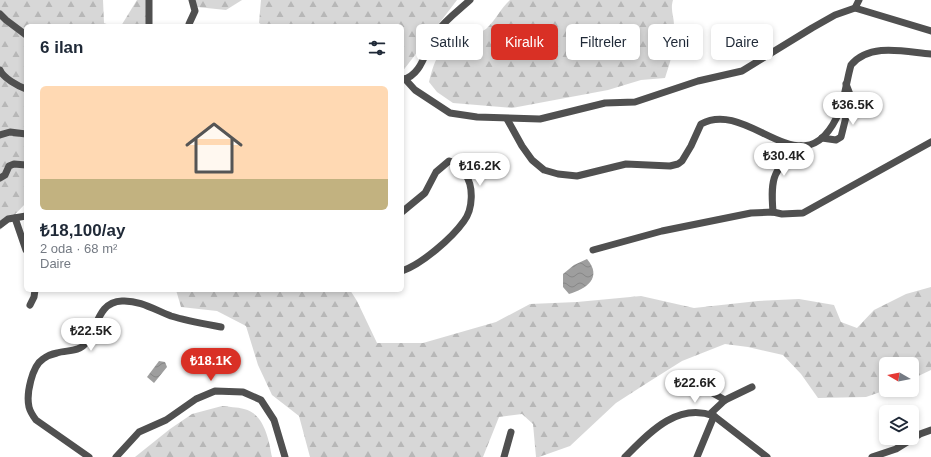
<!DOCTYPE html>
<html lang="tr">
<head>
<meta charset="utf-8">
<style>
	:root { --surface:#fff; --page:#f2f2f3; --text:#1f2937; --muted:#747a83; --accent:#d93025 }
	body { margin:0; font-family:Helvetica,sans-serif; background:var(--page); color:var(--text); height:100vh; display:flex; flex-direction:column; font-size:15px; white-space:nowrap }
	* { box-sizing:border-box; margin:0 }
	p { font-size:13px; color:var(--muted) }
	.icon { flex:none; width:22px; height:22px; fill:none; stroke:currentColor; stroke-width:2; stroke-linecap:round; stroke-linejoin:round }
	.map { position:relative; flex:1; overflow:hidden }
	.drawer { position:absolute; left:24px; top:24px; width:380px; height:268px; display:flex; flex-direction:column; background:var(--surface); border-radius:6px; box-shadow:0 2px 6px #0003 }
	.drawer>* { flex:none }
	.hud { position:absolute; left:416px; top:24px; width:380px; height:36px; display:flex; gap:8px }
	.needle { width:26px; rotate:279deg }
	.fabs { position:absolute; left:879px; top:357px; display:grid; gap:8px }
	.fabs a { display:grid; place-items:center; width:40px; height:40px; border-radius:6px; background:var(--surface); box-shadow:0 2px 6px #0003; font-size:20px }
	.price { position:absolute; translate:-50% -34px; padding:0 9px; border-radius:14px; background:#fff; color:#222; font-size:13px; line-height:26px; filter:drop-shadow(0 1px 2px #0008) }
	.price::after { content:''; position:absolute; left:50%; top:24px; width:12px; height:9px; margin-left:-6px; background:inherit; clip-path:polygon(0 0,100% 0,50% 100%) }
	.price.selected { background:var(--accent); color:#fff }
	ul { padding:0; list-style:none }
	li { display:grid; align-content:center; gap:8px; height:212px; padding:0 16px }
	li span { display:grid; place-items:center; height:124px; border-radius:6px; color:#555 }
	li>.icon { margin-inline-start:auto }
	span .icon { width:72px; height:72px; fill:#fffc; stroke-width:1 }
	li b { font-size:17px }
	h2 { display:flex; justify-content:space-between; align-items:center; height:48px; padding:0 16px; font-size:17px }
	.tag { padding:0 14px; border-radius:6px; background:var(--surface); box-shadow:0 2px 6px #0003; font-size:14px; line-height:36px }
	.tag.selected { background:var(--accent); color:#fff }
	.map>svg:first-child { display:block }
</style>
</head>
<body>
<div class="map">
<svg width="931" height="457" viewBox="0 0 931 457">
	<defs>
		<pattern id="forest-firs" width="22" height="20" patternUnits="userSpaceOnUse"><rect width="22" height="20" fill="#d7d7d7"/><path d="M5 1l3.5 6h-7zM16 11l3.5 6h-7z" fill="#b7b7b7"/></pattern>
		<pattern id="water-waves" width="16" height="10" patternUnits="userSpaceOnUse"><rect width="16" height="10" fill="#9e9e9e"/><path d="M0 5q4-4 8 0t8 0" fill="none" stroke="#868686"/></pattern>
	</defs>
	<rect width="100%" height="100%" fill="#fff"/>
	<g fill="url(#forest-firs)">
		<polygon points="0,0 103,0 104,23 112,26 26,26 26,203 0,230"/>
		<polygon points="137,0 146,0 147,26 121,26"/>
		<polygon points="194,0 242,0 226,10 197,7"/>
		<polygon points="261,0 457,0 402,72 402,26 264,26 259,23"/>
		<path d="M 510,0 L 673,0 C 670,10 674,16 674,25 C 676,44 671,60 665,78 L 641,80 L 608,90 L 512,108 L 453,103 L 437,92 L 429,82 C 435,58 440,45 465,36 C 471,34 481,33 486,29 C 495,21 501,8 510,0 Z"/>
		<polygon points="931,287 931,370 912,379 912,364 886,364 886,390 866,397 818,398 801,374 783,355 748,347 725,344 682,361 647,383 616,403 570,446 539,457 536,457 533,424 522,414 499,417 483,457 310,457 299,416 272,395 258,365 246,326 217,311 181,307 176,290 350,290 357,301 377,343 423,343 496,322 530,304 577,302 641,296 694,308 758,301 799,299 834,305 841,322 857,328 874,310 906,294"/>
		<path d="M 222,406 C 229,407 237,407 244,409 C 264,413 269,440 272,457 L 135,457 L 170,429 L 192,414 Z"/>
	</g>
	<g fill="url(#water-waves)">
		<path d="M 587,259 C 603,278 586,289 569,294 L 563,287 L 563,274 L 574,265 Z"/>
		<polygon points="159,361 165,362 167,367 154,383 147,377"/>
	</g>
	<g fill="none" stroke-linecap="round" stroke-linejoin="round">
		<g stroke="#505050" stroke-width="7">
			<polyline points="149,0 149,26"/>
			<polyline points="855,8 931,31"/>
			<polyline points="0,14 6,20 26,35"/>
			<polyline points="190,26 189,24 195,11 192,0"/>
			<path d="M 0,70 C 3,78 18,86 26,89"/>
			<polyline points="405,79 415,90 450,113 477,117 540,119 605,103 635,102 698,81 742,71 812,28 835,15 855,8 859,0"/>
			<path d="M 402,80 C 423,75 425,49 436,33 C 445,20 458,11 470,0"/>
			<path d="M 507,119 L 522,146 L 532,160 L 544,170 L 558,174 L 577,176 L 626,164 L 670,166 L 678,164 L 682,161 L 691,146 L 701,124 C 750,97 805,196 840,110 C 845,96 847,79 851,65 C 870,42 906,52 931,54"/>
			<polyline points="0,135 10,132 26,134"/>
			<polyline points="822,138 836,140 841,137 851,97 846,84"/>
			<polyline points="0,178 5,175 9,166 14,164 26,165"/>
			<path d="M 402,212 L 425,193 L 436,172 L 449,161 C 456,162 460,169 465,174 C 474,186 473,209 464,221 C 452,238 422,264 402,271"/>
			<path d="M 773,212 C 770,174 774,171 801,146"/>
			<polyline points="15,218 26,250"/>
			<polyline points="0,225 8,219 26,216"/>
			<polyline points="593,250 662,231 751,213 773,212 782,214 803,213 931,142"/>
			<polyline points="30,305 34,297 35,290"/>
			<polyline points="702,387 725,400"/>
			<polyline points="710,414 725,400 752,387"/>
			<path d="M 89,457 L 36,420 C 33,416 30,411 29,407 C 26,394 32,366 43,359 C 47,356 52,354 57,353 C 66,350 79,352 85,344 C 98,329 97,302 122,301 C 140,300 155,310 171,316 C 187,321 205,324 221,327"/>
			<polyline points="116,457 139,432 166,420 196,399 215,391 243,392 261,400 274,420 285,457"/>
			<polyline points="504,457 511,432"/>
			<path d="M 625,457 C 649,433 677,402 714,416 L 767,457"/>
			<polyline points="697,457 714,416"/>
			<polyline points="872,457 896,449 920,434 931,430"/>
		</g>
	</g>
</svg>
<div class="fabs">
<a><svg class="needle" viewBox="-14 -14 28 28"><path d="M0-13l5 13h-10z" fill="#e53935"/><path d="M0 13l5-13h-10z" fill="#747a83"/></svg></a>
<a><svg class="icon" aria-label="layers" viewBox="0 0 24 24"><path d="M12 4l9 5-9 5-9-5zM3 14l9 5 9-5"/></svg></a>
</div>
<b class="price" style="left:853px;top:126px">₺36.5K</b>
<b class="price" style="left:784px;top:177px">₺30.4K</b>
<b class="price" style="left:480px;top:187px">₺16.2K</b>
<b class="price" style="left:91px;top:352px">₺22.5K</b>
<b class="price selected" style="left:211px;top:382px">₺18.1K</b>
<b class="price" style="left:695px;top:404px">₺22.6K</b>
<div class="hud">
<a class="tag">Satılık</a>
<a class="tag selected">Kiralık</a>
<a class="tag">Filtreler</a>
<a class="tag">Yeni</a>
<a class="tag">Daire</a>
</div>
<section class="drawer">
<h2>6 ilan<svg class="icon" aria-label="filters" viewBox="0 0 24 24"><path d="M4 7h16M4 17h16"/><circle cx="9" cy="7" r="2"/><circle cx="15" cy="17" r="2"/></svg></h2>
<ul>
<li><span style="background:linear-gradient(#ffd9b3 75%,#c2b280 0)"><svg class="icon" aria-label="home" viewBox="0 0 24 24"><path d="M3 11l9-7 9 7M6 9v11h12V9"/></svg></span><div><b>₺18,100/ay</b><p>2 oda · 68 m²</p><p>Daire</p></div></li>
</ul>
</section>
</div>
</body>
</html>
